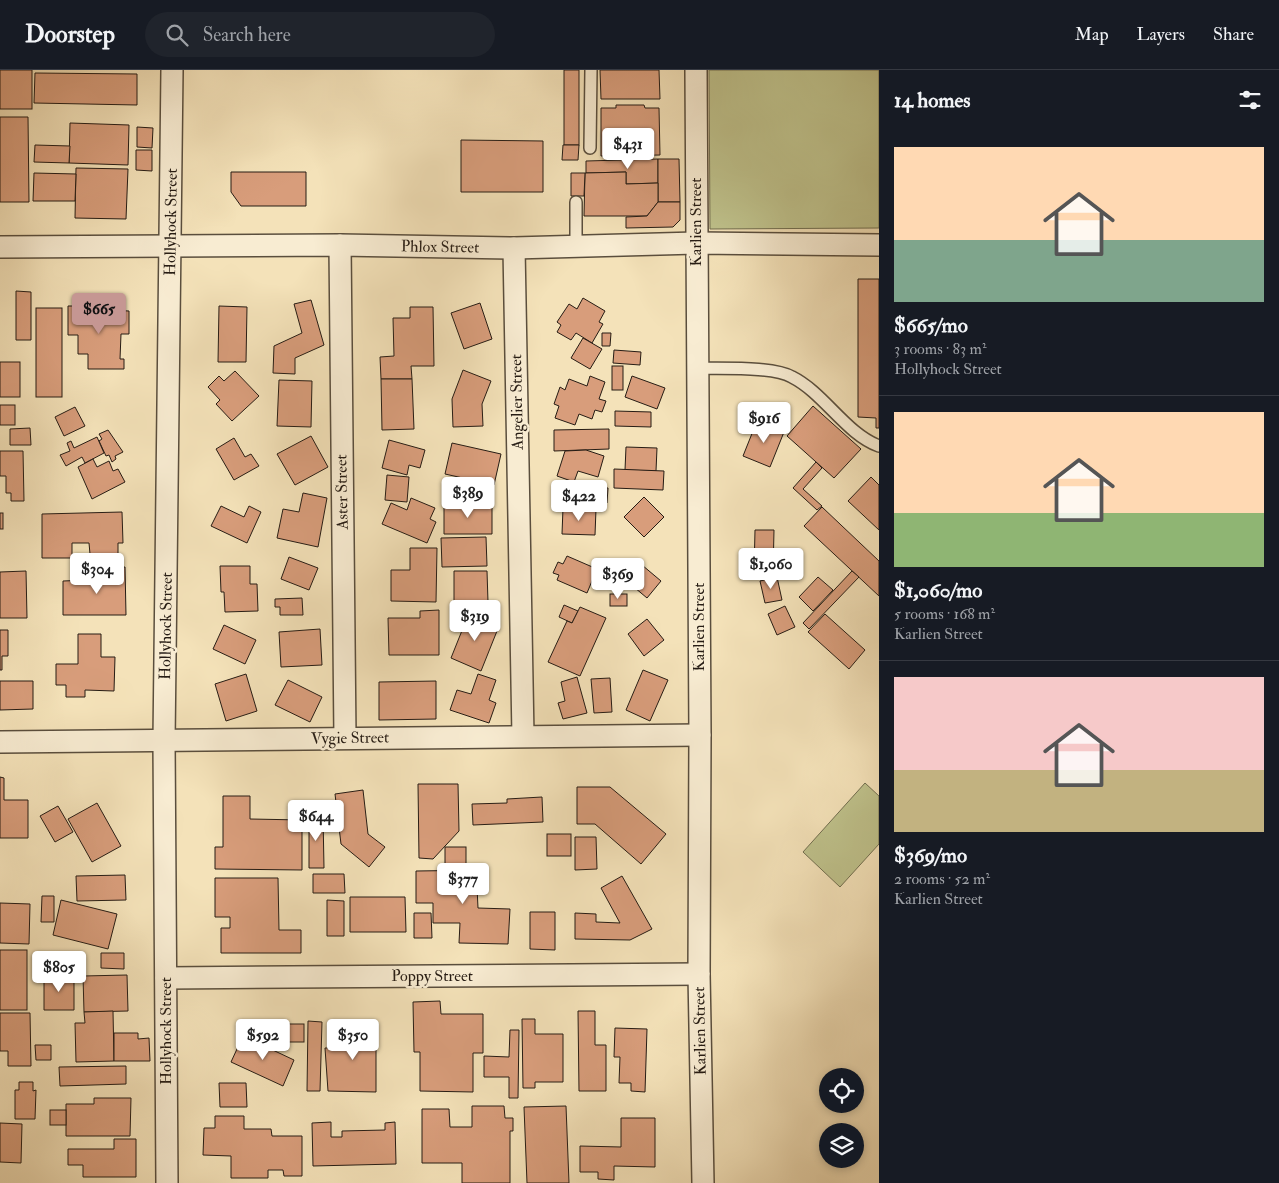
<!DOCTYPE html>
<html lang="en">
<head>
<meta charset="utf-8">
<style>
	:root { --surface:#171b24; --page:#20242c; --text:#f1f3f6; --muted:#9ea1a6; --line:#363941; --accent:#c59692 }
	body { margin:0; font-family:"IM FELL Double Pica",serif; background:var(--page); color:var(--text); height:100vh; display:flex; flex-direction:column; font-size:19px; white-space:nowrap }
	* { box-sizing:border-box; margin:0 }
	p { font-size:16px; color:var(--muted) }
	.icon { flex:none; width:28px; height:28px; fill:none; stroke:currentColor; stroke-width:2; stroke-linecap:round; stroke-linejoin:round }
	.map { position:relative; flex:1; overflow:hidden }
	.sheet { display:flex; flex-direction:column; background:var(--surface); width:400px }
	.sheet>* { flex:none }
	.tools { position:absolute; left:819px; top:998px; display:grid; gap:10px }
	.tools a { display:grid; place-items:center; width:45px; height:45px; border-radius:50%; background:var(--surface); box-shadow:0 2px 8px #0003; font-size:25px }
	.price { position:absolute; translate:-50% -42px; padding:0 11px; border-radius:5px; background:#fff; color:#222; font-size:16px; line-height:32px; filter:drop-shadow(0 1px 2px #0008) }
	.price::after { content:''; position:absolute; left:50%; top:30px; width:15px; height:11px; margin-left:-8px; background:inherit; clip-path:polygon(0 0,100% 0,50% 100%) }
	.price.on { background:var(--accent); color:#111 }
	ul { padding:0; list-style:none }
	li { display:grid; align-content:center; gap:10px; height:265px; padding:0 15px }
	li+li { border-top:1px solid var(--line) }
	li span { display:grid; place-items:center; height:155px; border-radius:0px; color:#555 }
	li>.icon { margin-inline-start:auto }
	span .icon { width:90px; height:90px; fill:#fffc; stroke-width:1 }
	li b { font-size:21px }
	h2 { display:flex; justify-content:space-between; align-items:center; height:60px; padding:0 15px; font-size:21px }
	header { display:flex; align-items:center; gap:30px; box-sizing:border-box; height:70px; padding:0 25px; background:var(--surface); border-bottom:1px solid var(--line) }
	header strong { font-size:24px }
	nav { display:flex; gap:28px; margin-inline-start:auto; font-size:18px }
	.search { width:350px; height:45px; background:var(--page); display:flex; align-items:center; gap:12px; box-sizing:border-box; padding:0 18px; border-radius:28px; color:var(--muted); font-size:19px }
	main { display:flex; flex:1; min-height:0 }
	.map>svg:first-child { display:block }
</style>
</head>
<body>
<header>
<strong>Doorstep</strong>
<div class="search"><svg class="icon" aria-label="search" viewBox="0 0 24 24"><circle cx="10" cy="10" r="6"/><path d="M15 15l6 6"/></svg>Search here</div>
<nav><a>Map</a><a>Layers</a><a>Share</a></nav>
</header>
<main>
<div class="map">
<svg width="879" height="1113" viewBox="0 0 879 1113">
	<rect width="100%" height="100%" fill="#f4e2b9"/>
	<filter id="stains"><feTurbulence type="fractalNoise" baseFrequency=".004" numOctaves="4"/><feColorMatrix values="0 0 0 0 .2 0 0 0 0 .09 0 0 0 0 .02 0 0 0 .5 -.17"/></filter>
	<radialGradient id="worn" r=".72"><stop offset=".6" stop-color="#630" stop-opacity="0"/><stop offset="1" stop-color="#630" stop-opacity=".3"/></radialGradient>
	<g fill="#bfc28c" stroke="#726f50">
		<polygon points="709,0 879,0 879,158 710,159"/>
		<polygon points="865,713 879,726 879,774 840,817 803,782"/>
	</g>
	<g fill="#d89d7b" stroke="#261c14">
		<rect x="0" y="0" width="32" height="39"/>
		<rect x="564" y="0" width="15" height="75"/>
		<polygon points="600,0 659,0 660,29 601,29"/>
		<polygon points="35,3 137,4 137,35 34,33"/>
		<polygon points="616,35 644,35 645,38 659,38 660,85 601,86 601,38 616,38"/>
		<polygon points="0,47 28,47 29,132 0,132"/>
		<polygon points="70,53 129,55 128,95 69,93"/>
		<polygon points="137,57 153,58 152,78 137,77"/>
		<polygon points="461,70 543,71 543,122 461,122"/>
		<polygon points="35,75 70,76 69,93 34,92"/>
		<polygon points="563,75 579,75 578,90 562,90"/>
		<polygon points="136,80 152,80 152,101 136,100"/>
		<polygon points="658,89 658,113 626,114 626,102 586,103 586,91"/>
		<polygon points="658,89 679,89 680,132 658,132"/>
		<polygon points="76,98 128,99 126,149 75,148"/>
		<polygon points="231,102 306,102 306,136 241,136 231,122"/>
		<polygon points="626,102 626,114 658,113 658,132 647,146 584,146 585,103"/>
		<polygon points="34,103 76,104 75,131 33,131"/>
		<polygon points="571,103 585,103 584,126 571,126"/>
		<polygon points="658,132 680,132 680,150 673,157 626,158 626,147 647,146"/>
		<polygon points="858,209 879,209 879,358 876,358 876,348 858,347"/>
		<polygon points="16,221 31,222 31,270 16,270"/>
		<polygon points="583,228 605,241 599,252 603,254 592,273 576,263 571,270 557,262 561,255 557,252 569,234 577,239"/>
		<polygon points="311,230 324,275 295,288 295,304 273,303 274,276 302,263 294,234"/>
		<polygon points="480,233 492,269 464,279 451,243"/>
		<polygon points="68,236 107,236 107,240 129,241 129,264 121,264 120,289 124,289 124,299 88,299 88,284 78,284 78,265 68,265"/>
		<polygon points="219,236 247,237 246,292 218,292"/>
		<polygon points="410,237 433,237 434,296 411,296 412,309 381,309 380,287 394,286 393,248 410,248"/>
		<rect x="36" y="238" width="26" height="89"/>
		<polygon points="602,263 611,263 610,276 602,276"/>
		<polygon points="583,268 602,279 590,299 571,288"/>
		<polygon points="614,280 641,282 640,295 613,293"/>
		<rect x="0" y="292" width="20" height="35"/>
		<rect x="612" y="296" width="11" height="24"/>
		<polygon points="463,300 491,311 482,334 483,356 453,357 452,329"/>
		<polygon points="235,301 259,326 232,351 216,334 220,330 208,317 219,306 224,311"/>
		<polygon points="590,306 605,312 599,329 606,331 602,342 595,340 592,349 579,344 575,355 555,348 559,336 554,334 560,317 565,320 569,309 587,316"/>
		<polygon points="632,306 665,318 657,339 625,327"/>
		<polygon points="381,309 412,309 414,359 382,360"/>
		<polygon points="279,310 312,311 311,357 277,356"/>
		<rect x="0" y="335" width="15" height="20"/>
		<polygon points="813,336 861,379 834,408 787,366"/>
		<polygon points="75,337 85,356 64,366 55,347"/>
		<polygon points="615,341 651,342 651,357 615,356"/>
		<polygon points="757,351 784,362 770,397 743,386"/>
		<polygon points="30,358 31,375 10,375 10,359"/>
		<polygon points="609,359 609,379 554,381 554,360"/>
		<polygon points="108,360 123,382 115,386 116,389 112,392 109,385 106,386 99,371 102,369 99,364"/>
		<polygon points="311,366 328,397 295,415 277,384"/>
		<polygon points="97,367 104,383 85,393 82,387 66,396 60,385 70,381 67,373 71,371 74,378"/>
		<polygon points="234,368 245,387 251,384 259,396 234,410 216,379"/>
		<polygon points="389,370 425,380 420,398 409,395 407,405 382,398"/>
		<polygon points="452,373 501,384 494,415 445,404"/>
		<polygon points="626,377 657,378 656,401 625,400"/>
		<polygon points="586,380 604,386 598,407 578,401 574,412 557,406 565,381"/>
		<polygon points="0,381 23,381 24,431 11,431 11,423 6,423 6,406 0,406"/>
		<polygon points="93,389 97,397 109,391 113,401 118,399 125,412 92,429 78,397"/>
		<polygon points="816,392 822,398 803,419 822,436 817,440 793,418"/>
		<polygon points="614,399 664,401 663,420 614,418"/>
		<polygon points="387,405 409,407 407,432 385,430"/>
		<polygon points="871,407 879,415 879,460 848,431"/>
		<polygon points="593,417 608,418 607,433 593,432"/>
		<polygon points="303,423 327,428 318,477 277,468 283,439 299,442"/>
		<polygon points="644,427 664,447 644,467 624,447"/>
		<polygon points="411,428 435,438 430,449 436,452 427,473 382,454 391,433 407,440"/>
		<polygon points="492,433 492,464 444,464 444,434"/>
		<polygon points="221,436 244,447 249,436 261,442 247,473 211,456"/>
		<polygon points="822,437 879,491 879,526 804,456"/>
		<polygon points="563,438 596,439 595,465 562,464"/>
		<polygon points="122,442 123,473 118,473 118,484 90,484 89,473 72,473 72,488 42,488 42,444"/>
		<rect x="0" y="443" width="3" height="16"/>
		<polygon points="755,460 774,460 773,504 754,503"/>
		<polygon points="486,467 487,496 442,497 441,468"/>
		<polygon points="410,478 437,478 436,532 391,531 391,500 410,500"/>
		<polygon points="567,486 597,499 587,523 557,510 559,505 553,503 558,492 563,494"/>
		<polygon points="289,487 318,498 309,520 281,509"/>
		<polygon points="636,490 661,511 647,528 622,507"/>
		<polygon points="220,496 250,496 250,514 257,514 258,541 225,542 224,522 221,522"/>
		<polygon points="125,497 126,545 63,545 63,511 88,510 88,505 108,505 108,498"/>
		<polygon points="26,501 27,548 0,548 0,502"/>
		<polygon points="454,501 487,501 488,532 454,533"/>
		<polygon points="852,501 859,507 809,559 803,553"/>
		<polygon points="777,507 782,530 765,533 760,511"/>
		<polygon points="818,507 833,520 813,541 799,527"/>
		<rect x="610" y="524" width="17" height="12"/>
		<polygon points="302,528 303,545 280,545 280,537 275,537 275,529"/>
		<polygon points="564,535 578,541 572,553 559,547"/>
		<polygon points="785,536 795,557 777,565 768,544"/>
		<polygon points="580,537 606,548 580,606 548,592 567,551 572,553"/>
		<polygon points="439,540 439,585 389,585 388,548 420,548 420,541"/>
		<polygon points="469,543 499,556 481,601 451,588"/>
		<polygon points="825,544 865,580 849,599 808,562"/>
		<polygon points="647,549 664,570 644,586 628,564"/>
		<polygon points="224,555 256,570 245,594 213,579"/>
		<polygon points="320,559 322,595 281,597 279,562"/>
		<polygon points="0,560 8,560 8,586 2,586 2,600 0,600"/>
		<polygon points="78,564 101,564 101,587 115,587 114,621 85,620 85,627 66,627 66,615 56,615 56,594 78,594"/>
		<polygon points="643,600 668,610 650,651 626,640"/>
		<polygon points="246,604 257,641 226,651 215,614"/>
		<polygon points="478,604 496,610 489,630 496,633 489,653 450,640 457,620 471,624"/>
		<polygon points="577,607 587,643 563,649 558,633 565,631 561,612"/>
		<polygon points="610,608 612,642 594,643 591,609"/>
		<polygon points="288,610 322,627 310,652 275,635"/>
		<polygon points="0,611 33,611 33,639 0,640"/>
		<polygon points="436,611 436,649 379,650 379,612"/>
		<polygon points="0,707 4,708 4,730 28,730 28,768 0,768"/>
		<polygon points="418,714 458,714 459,761 433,789 419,788"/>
		<polygon points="577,717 610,717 666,764 641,794 595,754 577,754"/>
		<polygon points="363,720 368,764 385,777 369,797 341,774 335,724"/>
		<polygon points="223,726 250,726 250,749 302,750 302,800 215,799 215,777 223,777"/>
		<polygon points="542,727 543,752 473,755 472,734 507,733 507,729"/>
		<polygon points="97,733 121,776 92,792 68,749"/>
		<polygon points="58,736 73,762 55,772 40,746"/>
		<polygon points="309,746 323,746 324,798 309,798"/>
		<rect x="547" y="764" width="24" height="22"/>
		<polygon points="575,767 596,767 597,799 575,800"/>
		<rect x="445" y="777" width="21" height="18"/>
		<polygon points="487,800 487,817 477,817 478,838 510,839 508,874 459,873 460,853 433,853 433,833 416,833 416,801"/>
		<polygon points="313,804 344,804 345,823 313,823"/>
		<polygon points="125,805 126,830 77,831 76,806"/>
		<polygon points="622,806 652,859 630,870 575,869 575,843 596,844 596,852 620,853 601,818"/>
		<polygon points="215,808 278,808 279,860 301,860 301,883 221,883 221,858 230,858 230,847 215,847"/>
		<polygon points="42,826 54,826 54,852 41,852"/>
		<polygon points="350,827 405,827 406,862 350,862"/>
		<polygon points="61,830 117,844 108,879 53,865"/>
		<polygon points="327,830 344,831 344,866 327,866"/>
		<polygon points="0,833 30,834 29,874 0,873"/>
		<polygon points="530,842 555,842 555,880 530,879"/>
		<polygon points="414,843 431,843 432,868 414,868"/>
		<rect x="0" y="880" width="27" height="60"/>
		<polygon points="101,883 124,883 124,899 101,898"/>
		<polygon points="44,905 74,906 74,940 44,940"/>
		<polygon points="127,905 128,941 84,942 83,906"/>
		<polygon points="440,931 441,944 483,944 483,983 473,983 473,1022 420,1021 420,982 414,982 413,932"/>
		<polygon points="113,941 114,991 76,992 75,953 85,953 84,942"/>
		<polygon points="578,941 595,941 595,975 606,975 606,1021 579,1021"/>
		<polygon points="0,943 30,943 31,996 8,996 8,981 0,981"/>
		<polygon points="522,949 535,949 535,964 563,964 563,1012 535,1012 535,1018 523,1018"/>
		<polygon points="308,951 322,952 320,1021 307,1021"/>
		<polygon points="353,953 376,953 376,1022 328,1021 325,978 328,978 329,970 353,971"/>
		<rect x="285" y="954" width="19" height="18"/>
		<polygon points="615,958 647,959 645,1022 631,1021 631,1013 619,1013 620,987 614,987"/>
		<polygon points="510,960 519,960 518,1028 509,1028 509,1007 484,1007 484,986 509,987"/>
		<polygon points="114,963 138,963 138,969 149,968 150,991 114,991"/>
		<polygon points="243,966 294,990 283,1016 231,992"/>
		<polygon points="35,975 51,975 51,990 36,990"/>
		<polygon points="126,996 126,1014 60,1016 59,997"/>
		<polygon points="19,1012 33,1012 33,1021 36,1020 35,1049 15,1049 15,1020 19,1020"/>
		<polygon points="219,1013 246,1013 247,1037 220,1037"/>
		<polygon points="94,1028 131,1028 130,1066 66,1066 66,1034 94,1034"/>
		<polygon points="472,1036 504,1036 505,1048 513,1048 513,1061 510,1061 510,1113 462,1113 462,1093 422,1093 422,1039 449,1039 450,1057 472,1057"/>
		<polygon points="566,1036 569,1113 527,1113 524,1037"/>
		<rect x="50" y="1040" width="16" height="15"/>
		<polygon points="215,1046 244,1046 244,1059 271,1059 272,1066 302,1066 302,1106 284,1106 283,1100 268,1100 268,1108 231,1108 231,1086 203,1085 204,1058 215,1058"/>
		<polygon points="621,1048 655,1048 655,1097 614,1096 614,1110 598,1109 598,1102 580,1102 580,1076 621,1077"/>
		<polygon points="331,1052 331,1067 342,1067 342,1061 385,1060 385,1053 395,1052 396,1094 313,1096 312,1053"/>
		<polygon points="0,1053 22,1054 21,1093 0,1092"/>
		<polygon points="114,1069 136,1069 136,1107 83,1107 83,1095 68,1095 68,1079 114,1079"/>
	</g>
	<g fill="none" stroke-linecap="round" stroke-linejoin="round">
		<defs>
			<g id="service">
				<polyline points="590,78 591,0"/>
				<polyline points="576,177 576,132"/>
				<path d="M 697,298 C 721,299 773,296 792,307 C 824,323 846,364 879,376"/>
			</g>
			<g id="minor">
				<polyline points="696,0 700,665 699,904 703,1113"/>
				<polyline points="340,175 345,668"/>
				<polyline points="0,177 340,175 514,178 696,173 879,175"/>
				<polyline points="514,178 523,666"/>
				<polyline points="0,672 700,665"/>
				<polyline points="166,908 699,904"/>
				<polyline points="167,1113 164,671 172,0"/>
			</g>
		</defs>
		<use href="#service" stroke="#5a4e3d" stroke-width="14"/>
		<use href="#minor" stroke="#5a4e3d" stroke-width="24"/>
		<use href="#service" stroke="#f8ecd2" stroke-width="11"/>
		<use href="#minor" stroke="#f8ecd2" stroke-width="21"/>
	</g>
	<g text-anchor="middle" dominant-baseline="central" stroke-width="5" stroke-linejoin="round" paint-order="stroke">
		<g font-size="16" fill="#261c14" stroke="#f8ecd2">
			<text transform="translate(171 152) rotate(-89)">Hollyhock Street</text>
			<text transform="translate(696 152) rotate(-90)">Karlien Street</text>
			<text transform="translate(440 177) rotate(1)">Phlox Street</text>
			<text transform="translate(517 332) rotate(-91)">Angelier Street</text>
			<text transform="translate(342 422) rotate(-91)">Aster Street</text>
			<text transform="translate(166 556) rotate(-89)">Hollyhock Street</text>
			<text transform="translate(699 557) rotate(-90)">Karlien Street</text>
			<text transform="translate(350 668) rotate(-1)">Vygie Street</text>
			<text x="432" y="906">Poppy Street</text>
			<text transform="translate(166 961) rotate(-90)">Hollyhock Street</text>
			<text transform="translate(700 961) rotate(-91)">Karlien Street</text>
		</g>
	</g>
	<rect width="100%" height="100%" filter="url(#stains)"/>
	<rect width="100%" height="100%" fill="url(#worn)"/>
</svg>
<div class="tools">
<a><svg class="icon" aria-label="locate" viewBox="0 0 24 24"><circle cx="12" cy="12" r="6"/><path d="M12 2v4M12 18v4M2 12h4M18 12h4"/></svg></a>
<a><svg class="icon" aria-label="layers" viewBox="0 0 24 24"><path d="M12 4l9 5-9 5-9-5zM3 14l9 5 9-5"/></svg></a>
</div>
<b class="price" style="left:628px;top:100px">$431</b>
<b class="price on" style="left:99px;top:265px">$665</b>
<b class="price" style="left:764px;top:374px">$916</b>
<b class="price" style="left:468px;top:449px">$389</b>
<b class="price" style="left:579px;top:452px">$422</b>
<b class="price" style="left:771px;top:520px">$1,060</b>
<b class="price" style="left:97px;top:525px">$304</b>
<b class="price" style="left:618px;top:530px">$369</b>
<b class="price" style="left:475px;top:572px">$319</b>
<b class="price" style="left:316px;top:772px">$644</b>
<b class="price" style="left:463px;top:835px">$377</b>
<b class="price" style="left:59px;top:923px">$805</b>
<b class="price" style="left:263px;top:991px">$592</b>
<b class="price" style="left:353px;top:991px">$350</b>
</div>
<section class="sheet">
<h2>14 homes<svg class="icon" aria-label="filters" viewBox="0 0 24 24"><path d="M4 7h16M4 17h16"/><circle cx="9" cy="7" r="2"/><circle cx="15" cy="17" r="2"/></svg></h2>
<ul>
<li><span style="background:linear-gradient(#ffd9b3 60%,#7fa58c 0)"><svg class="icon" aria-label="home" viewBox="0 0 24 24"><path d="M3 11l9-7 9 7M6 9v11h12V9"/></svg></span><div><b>$665/mo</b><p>3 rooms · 83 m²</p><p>Hollyhock Street</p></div></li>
<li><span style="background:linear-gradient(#ffd9b3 65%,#8fb573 0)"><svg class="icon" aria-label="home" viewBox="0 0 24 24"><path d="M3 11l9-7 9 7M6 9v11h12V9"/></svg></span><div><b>$1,060/mo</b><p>5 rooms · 168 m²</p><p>Karlien Street</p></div></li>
<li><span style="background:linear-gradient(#f6c9c9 60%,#c2b280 0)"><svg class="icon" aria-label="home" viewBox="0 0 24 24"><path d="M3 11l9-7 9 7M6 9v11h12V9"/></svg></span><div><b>$369/mo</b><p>2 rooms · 52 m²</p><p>Karlien Street</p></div></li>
</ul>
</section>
</main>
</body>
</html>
